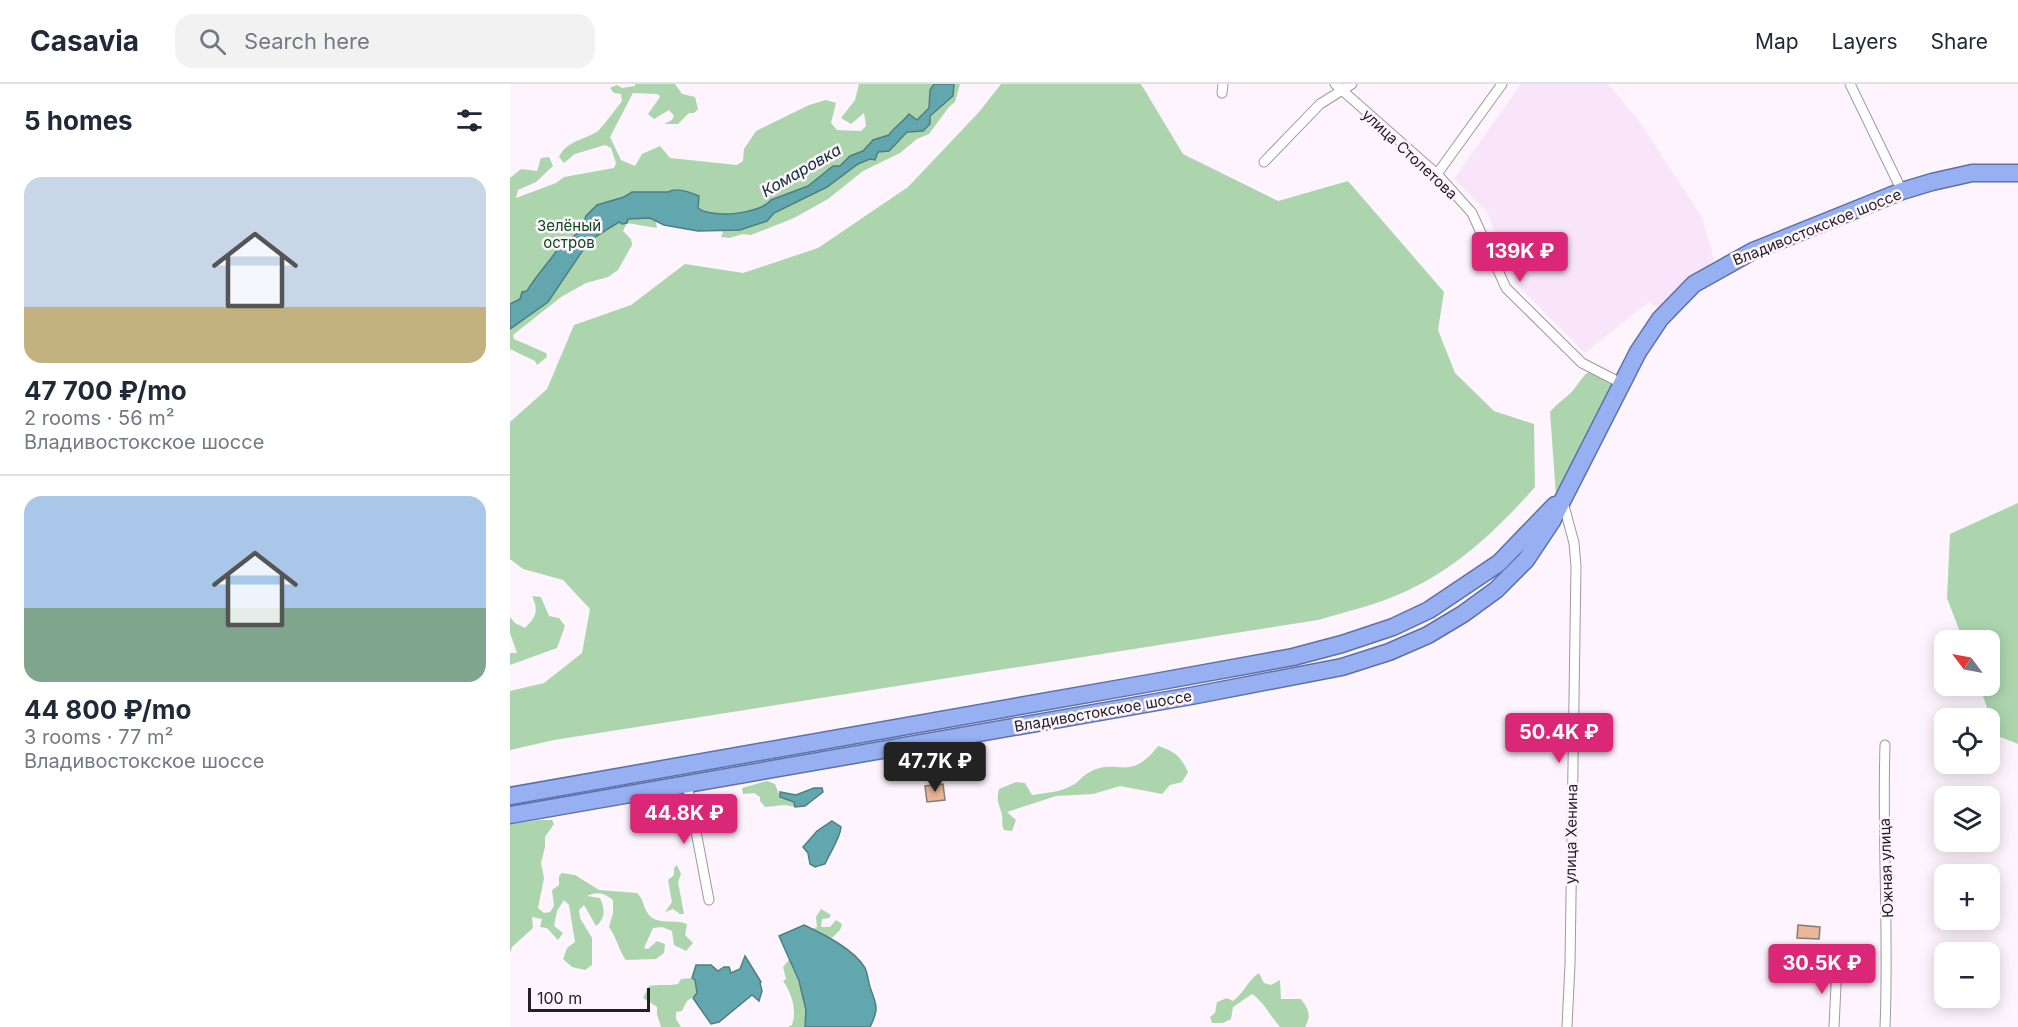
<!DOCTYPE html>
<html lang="en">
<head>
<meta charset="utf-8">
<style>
	:root { --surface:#fff; --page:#f2f2f3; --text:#1f2937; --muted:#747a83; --line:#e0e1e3; --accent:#db2777 }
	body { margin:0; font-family:Inter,sans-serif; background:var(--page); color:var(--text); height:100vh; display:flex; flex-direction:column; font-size:22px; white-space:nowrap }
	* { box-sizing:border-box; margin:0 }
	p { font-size:20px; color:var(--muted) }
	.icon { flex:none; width:33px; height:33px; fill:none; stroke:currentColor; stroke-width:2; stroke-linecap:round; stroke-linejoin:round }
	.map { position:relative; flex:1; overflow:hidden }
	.details { display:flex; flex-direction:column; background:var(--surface); width:510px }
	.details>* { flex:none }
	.needle { width:39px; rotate:302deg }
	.tools { position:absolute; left:1424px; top:546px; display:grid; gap:12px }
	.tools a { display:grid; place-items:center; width:66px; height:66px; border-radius:12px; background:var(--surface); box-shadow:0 3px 15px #0003; font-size:30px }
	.scale { position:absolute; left:18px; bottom:15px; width:122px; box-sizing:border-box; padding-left:6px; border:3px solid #241f24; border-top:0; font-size:16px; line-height:21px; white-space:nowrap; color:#241f24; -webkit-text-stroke:4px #fdf4fe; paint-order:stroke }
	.price { position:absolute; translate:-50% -51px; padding:0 14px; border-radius:6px; background:var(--accent); color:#fff; font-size:20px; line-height:39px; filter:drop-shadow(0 2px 3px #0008) }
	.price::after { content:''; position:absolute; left:50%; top:36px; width:18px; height:14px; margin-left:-9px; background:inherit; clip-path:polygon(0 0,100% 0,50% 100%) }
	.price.active { background:#222; color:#fff }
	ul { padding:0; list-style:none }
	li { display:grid; align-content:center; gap:12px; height:318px; padding:0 24px }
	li+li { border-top:2px solid var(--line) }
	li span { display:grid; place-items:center; height:186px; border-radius:18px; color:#555 }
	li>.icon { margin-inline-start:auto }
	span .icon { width:108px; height:108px; fill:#fffc; stroke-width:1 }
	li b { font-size:26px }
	h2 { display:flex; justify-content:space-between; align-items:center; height:72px; padding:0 24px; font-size:26px }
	header { display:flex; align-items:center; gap:36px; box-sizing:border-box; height:84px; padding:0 30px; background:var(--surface); border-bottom:2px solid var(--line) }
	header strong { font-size:28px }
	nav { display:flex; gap:33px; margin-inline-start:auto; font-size:21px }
	.search { width:420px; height:54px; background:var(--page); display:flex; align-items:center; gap:15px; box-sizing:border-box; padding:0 21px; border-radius:18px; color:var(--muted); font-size:22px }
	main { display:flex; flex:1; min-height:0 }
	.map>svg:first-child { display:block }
</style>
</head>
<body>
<header>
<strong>Casavia</strong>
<div class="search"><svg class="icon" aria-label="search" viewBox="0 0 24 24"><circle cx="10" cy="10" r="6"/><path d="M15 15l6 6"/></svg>Search here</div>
<nav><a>Map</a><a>Layers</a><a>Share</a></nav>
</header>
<main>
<section class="details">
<h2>5 homes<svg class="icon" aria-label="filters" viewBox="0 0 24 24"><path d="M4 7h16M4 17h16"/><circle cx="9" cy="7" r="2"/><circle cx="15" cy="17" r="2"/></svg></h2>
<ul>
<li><span style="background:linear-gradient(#c9d6e8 70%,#c2b280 0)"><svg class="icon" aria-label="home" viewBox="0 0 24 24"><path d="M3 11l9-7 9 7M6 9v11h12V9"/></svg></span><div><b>47 700 ₽/mo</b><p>2 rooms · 56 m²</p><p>Владивостокское шоссе</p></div></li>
<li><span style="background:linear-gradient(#a9c7e8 60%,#7fa58c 0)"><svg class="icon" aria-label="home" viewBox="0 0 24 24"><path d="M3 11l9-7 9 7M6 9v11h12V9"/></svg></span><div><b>44 800 ₽/mo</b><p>3 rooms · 77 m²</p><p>Владивостокское шоссе</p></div></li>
</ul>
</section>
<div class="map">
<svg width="1508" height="943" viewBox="0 0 1508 943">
	<rect width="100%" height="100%" fill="#fdf4fe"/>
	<polygon fill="#f8e5fa" points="1011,0 1098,0 1129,37 1192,133 1204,176 1150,225 1139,218 1075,269 1006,200 977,128 944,95"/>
	<g fill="#acd5ae">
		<path d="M 125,0 L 165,0 L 172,10 L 185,13 L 188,25 L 184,29 L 179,29 L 168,40 L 154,40 L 162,36 L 164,32 L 159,26 L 144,35 L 138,30 L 150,13 L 148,10 L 123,9 L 100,53 L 111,76 L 125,82 L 132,70 L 150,62 L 160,74 L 227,81 L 233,77 L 234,65 L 246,47 L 299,21 L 316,16 L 326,19 L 321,39 L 327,46 L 351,47 L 356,42 L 354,29 L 341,40 L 331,34 L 345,16 L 349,0 L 450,0 L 445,18 L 439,23 L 419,50 L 407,55 L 390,69 L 353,87 L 318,115 L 284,134 L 241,151 L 233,150 L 219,154 L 211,153 L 213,148 L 203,131 L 188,124 L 189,112 L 180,108 L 146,138 L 147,144 L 117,139 L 113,147 L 121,155 L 122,161 L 108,186 L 98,193 L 76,199 L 51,213 L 3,251 L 4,255 L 36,269 L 37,273 L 27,281 L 25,277 L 0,265 L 0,94 L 11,85 L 27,87 L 31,74 L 39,73 L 43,82 L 26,98 L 8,106 L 6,114 L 46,99 L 54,93 L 104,84 L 106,79 L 101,64 L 95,61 L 65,70 L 54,79 L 49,73 C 57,56 75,56 88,47 C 91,45 108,22 112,17 L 111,10 L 104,9 L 100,4 L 107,1 L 112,4 L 125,2 Z"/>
		<path d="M 491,0 L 631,0 L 673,70 L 768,117 L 838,97 L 934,208 L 928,246 L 945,289 L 984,327 L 1024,340 L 1025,403 C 987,446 945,486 892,509 C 865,521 836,528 808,536 L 44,656 L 0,666 L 0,607 L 34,599 L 72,569 L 80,525 L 53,496 L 13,485 L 0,475 L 0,338 L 37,305 L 64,241 L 121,221 L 175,180 L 233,189 L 308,164 L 398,103 L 469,28 Z"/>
		<path d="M 1080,287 L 1104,299 L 1050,408 L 1046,412 L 1040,328 C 1048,318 1058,313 1064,305 C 1070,298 1072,292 1080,287 Z"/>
		<polygon points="1508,419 1508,660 1488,652 1469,602 1479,602 1479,556 1453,556 1437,514 1440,450"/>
		<path d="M 22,512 L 31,513 L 39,532 L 49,534 L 55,542 L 47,564 L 0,581 L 0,569 L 7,569 L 0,549 L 0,533 L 5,539 L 15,544 C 26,533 29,527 22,512 Z"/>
		<path d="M 648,662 C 665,667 671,673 678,688 L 672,698 L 660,701 L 652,710 L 610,702 L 583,710 L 546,712 L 497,728 L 506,736 L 502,747 L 494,746 C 491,740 493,737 492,731 C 489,718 486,719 489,705 L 506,698 L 515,699 L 522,711 C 536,709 551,708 563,701 C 569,698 572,692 578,689 C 607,672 619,700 648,662 Z"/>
		<polygon points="257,697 265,700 270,713 284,718 285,723 275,721 255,723 250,717 250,713 244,709 233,710 232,704"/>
		<path d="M 29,736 L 42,736 L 44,740 L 35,753 L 35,763 L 31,779 L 34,794 L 28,824 L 34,829 L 40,828 L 44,822 L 42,806 L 49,801 L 49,792 L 52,789 L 65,791 L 89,806 L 127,809 C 134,815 133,824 139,831 C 147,841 165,835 177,840 L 175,851 L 183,859 L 176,867 L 164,861 L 162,847 L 152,843 L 143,844 L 134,864 L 138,865 L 147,857 L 155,860 L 154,869 L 146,875 L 116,876 C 108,865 107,854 99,843 L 103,829 L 103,816 C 95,809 87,807 77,812 L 90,814 C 95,825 96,834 86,842 L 74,821 L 69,826 L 70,834 L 82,854 L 82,881 L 75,886 L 62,883 L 53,875 L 57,864 L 65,858 L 59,821 L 54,816 L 47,827 L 44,842 L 53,849 L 48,856 L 37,844 L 30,843 L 32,835 L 22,833 L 23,844 L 2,863 L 0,869 L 0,740 Z"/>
		<polygon points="167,781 171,790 168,798 174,830 170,830 163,825 155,828 162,818 158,796 164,791 164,784"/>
		<polygon points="311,825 321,831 319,834 312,835 311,843 320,843 326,836 332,840 330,846 322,854 308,850 303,845 307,843 306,833"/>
		<path d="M 279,876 C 287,895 301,922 295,943 L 278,943 L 282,941 C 287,926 282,910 273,897 L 276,895 L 273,883 Z"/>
		<path d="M 749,889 L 754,899 L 761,901 L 770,896 L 771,915 L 791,915 C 798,925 802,931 795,943 L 770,943 C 760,932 754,918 742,910 L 723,923 L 721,935 L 713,939 L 702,939 L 700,933 L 705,929 L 707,918 L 717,914 L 723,917 C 736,907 737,897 749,889 Z"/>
		<path d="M 182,894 L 185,896 L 187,910 L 177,917 L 172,927 L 166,928 L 166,935 L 171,943 L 151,943 L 147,930 L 147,923 L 133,914 L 139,902 C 149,900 158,902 168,900 L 171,895 Z"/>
	</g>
	<g fill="#61a7ad" stroke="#4f7e84" stroke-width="1.5">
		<path d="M 424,0 L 444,0 L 443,12 L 420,32 L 420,40 L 413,47 L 397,48 L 379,67 L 368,68 L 365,76 L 360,75 L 348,80 L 317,103 L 264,129 L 257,137 L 230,146 L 188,147 L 154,141 L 140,134 L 118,135 L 117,139 L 112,140 L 109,138 L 85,153 L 73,166 L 38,218 L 0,245 L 0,220 L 10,215 L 12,208 L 17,207 C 26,191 39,179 49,163 L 47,158 L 59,156 L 71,146 L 76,132 L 87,121 L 114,113 L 122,108 L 158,108 C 166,103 180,108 189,112 L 188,124 C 202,135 250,130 261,116 L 298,102 L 323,82 L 330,82 L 340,72 L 353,67 L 363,56 L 379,51 C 383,44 393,38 399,30 L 407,36 L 419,24 L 420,6 Z"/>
		<polygon points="304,704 312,704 313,708 295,722 285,723 284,718 270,713 270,708 286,711"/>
		<path d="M 322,737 L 331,743 C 330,755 320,768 315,780 L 305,783 L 300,780 L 298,769 L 293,763 L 307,747 Z"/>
		<path d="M 294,841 C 313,850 344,865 355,884 C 358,890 358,897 360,903 C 366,921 370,923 360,943 L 295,943 L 296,926 L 289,897 L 269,852 Z"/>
		<polygon points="235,872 251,898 250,899 252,907 249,917 242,911 209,938 201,940 183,914 187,909 185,896 182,894 186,881 201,881 208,887 214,883 219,883 221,889 230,885"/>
	</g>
	<g fill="#e9b799" stroke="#8b7b71" stroke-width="1.5">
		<polygon points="433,700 435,716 417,718 415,702"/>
		<polygon points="1288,841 1310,843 1309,855 1287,854"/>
	</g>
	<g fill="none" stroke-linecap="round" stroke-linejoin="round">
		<defs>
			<g id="minor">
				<polyline points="825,0 927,90 962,129 996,204 1072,279 1111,299"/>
				<polyline points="1340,0 1392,107"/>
				<polyline points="712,9 713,0"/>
				<polyline points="754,78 810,20 842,0"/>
				<polyline points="927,90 992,0"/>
				<polyline points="1053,418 1064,459 1066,482 1060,880 1057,943"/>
				<path d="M 1375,661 C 1372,755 1379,849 1375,943"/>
				<polyline points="177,700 199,816"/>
				<polyline points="1324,943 1327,881"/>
			</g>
			<g id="trunk">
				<polyline points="0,712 646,598 783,573 832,560 883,543 919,526 989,479 1045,421"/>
				<polyline points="0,731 681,612 832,583 879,568 918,551 953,530 986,506 1016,476 1042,437 1128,268 1150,235 1184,200 1243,167 1392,107 1422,98 1462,89 1508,89"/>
			</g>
		</defs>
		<use href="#minor" stroke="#a396a4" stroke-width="11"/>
		<use href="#trunk" stroke="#5d70a7" stroke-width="19"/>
		<use href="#minor" stroke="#fff" stroke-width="9"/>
		<use href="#trunk" stroke="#96b0f2" stroke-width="16"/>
	</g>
	<g text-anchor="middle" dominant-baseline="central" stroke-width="5" stroke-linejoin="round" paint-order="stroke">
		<g font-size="15" fill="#241f24" stroke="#fdf4fe">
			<text transform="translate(900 70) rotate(43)">улица Столетова</text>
			<text transform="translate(1307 143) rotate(-22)">Владивостокское шоссе</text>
			<text transform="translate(593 627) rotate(-10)">Владивостокское шоссе</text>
			<text transform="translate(1061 750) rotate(-89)">улица Хенина</text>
			<text transform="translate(1376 784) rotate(-92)">Южная улица</text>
		</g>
		<g font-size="15" fill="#0b4917" stroke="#fdf4fe">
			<text x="59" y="141">Зелёный<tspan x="59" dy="17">остров</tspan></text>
		</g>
		<g font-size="16" font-style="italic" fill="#0a2f32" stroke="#fdf4fe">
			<text transform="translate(291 86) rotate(-30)">Комаровка</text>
		</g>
	</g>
</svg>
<div class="tools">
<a><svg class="needle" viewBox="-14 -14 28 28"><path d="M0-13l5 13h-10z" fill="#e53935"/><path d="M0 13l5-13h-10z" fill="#747a83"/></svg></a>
<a><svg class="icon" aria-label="locate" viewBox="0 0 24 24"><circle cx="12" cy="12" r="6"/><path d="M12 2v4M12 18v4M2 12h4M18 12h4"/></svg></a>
<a><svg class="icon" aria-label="layers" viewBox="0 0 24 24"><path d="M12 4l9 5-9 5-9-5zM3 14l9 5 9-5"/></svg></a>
<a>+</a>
<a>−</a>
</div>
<div class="scale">100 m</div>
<b class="price" style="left:1010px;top:199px">139K ₽</b>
<b class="price" style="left:1049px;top:680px">50.4K ₽</b>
<b class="price active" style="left:425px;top:709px">47.7K ₽</b>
<b class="price" style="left:174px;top:761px">44.8K ₽</b>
<b class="price" style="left:1312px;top:911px">30.5K ₽</b>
</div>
</main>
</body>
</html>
